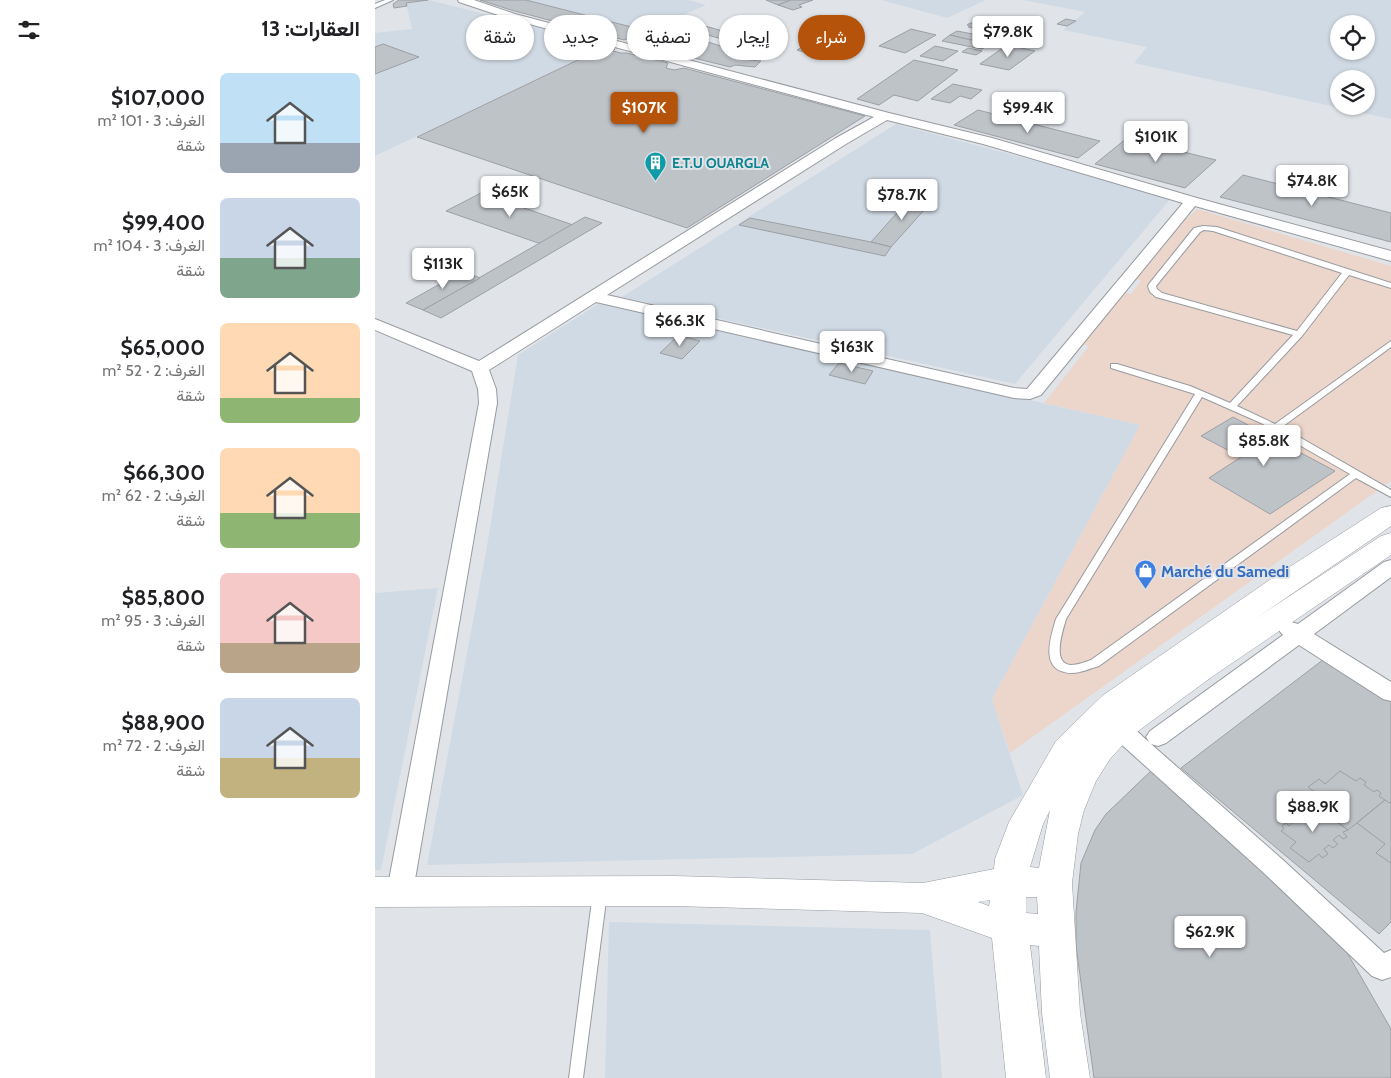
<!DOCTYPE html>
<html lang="ar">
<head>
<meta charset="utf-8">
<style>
	:root { --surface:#fff; --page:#f6f6f6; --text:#202124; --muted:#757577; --accent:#b45309 }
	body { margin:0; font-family:Cabin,Vazirmatn,sans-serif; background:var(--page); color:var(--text); direction:rtl; height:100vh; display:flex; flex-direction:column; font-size:19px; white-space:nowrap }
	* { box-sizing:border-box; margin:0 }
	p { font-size:16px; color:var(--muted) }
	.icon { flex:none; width:28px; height:28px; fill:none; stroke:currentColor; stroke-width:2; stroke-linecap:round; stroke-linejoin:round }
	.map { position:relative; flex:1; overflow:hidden; direction:ltr }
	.sheet { display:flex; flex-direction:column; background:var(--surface); width:375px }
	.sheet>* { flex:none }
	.banner { position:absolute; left:15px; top:15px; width:475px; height:45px; direction:rtl; display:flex; gap:10px }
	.controls { position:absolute; left:955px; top:15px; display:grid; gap:10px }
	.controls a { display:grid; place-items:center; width:45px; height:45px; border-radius:50%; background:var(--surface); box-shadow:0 1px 4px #0004; font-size:25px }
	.price { position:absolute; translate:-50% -42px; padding:0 11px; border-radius:5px; background:#fff; color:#222; font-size:16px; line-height:32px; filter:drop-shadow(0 1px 2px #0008) }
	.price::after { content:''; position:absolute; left:50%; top:30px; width:15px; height:11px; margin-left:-8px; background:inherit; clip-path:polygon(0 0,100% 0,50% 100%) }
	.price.current { background:var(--accent); color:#fff }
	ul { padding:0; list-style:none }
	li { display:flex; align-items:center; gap:15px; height:125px; padding:0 15px }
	li span { display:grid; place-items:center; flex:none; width:140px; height:100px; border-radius:8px; color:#555 }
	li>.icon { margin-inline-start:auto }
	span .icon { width:60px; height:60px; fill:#fffc; stroke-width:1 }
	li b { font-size:21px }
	h2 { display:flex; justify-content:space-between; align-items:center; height:60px; padding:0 15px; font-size:21px }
	.tag { padding:0 18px; border-radius:22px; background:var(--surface); box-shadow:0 1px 4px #0004; font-size:18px; line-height:45px }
	.tag.current { background:var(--accent); color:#fff }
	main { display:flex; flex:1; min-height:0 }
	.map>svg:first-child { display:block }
</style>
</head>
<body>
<main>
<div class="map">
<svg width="1016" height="1078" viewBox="0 0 1016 1078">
	<rect width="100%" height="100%" fill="#e0e4e9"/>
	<polygon fill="#ecd5ca" points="822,209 1016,266 1016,481 635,753 617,699 765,425 669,403 714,346 703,343 743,290 756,294 766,281 756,277 804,216 813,218"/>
	<g fill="#d0dae4" fill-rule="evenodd">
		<polygon points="54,0 146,23 232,46 0,156 0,33 37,29 31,3"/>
		<polygon points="151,0 313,0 331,5 272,31"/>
		<polygon points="506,0 611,0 572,18"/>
		<path d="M 648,0 L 1016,0 L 1016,119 L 759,63 L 772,47 L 688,30 L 710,12 ZM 964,24 L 991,24 L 991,51 L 964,51 ZM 964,79 L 991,79 L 991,106 L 964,106 Z"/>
		<polygon points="521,124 797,197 640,384 247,297"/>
		<polygon points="225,303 765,425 617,699 648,795 537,854 52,865 111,552 143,355"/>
		<polygon points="63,588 6,870 0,870 0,593"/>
		<polygon points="234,922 555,930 567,1078 230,1078"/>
	</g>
	<g fill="#bec3c8" stroke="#9ca0a5">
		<polygon points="24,0 53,0 31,3 32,6 19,8 18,4"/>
		<polygon points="105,0 151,0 272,31 249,40 136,10"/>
		<polygon points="416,0 403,5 391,0"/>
		<polygon points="416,0 438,0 424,5 427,7 418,10 403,5"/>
		<polygon points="602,18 617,21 612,25 597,22"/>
		<polygon points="691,19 701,21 692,26 682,24"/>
		<polygon points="595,23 610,26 605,29 593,27 595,25 592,25"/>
		<polygon points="627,23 639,26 636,28 640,28 637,30 621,27"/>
		<polygon points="330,26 369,37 358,42 318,31"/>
		<polygon points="536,29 561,35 530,53 504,46"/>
		<polygon points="582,31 603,35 596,40 575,35"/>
		<polygon points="575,35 596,40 615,44 607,49 567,41"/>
		<polygon points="441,39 459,43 440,55 422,50"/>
		<polygon points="330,41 358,50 366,41 384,42 374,60 386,61 380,67 360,65 355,67 303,54"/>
		<polygon points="8,44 44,57 0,74 0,47"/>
		<polygon points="632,45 660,51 634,70 605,64"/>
		<polygon points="232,46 240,49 238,51 246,53 252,53 293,63 291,68 299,70 309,68 490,116 312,228 42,137"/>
		<polygon points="560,46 583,51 568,61 545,56"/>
		<polygon points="593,48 607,51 601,55 587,52"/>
		<polygon points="539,60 583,70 543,101 519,95 504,105 482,99"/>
		<polygon points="578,84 607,90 596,99 585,96 575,103 556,99"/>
		<polygon points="603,110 725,141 703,158 579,125"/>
		<polygon points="752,138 841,160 810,188 720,164"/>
		<polygon points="868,175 1016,213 1016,242 845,197"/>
		<polygon points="106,193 198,225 166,244 71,211"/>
		<polygon points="538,195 558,200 516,247 496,242"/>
		<polygon points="210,217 227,223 66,318 48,310"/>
		<polygon points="375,218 496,242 516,247 510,256 364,225"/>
		<polygon points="88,271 105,278 48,310 31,303"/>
		<polygon points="304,335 325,341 307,359 285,353"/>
		<polygon points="464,363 498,371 490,384 454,375"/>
		<polygon points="858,417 960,471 895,514 834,478 866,457 826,436"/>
		<polygon points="953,656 1016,699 1016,922 1004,934 806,768"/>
		<polygon points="780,767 966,942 1016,1029 1016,1078 719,1078 701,946 701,912 706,863 720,830 731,814"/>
		<polygon points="965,771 981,781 985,778 991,782 989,785 999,792 1002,790 1006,793 1004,796 1010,800 973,830 938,805 941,802 938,800 945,796 933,787 944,779 950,784"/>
		<polygon points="1010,800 1014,803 1016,801 1016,863 1001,853 1010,844 982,823"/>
		<polygon points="938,805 973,830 968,832 972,837 968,839 964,835 958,840 963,844 958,848 954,845 949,849 953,854 947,858 944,854 934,862 915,848 921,842 906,831 909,829 907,826 911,823 914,826 919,821 916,818 922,814 925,817 931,812 928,810 932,806 935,808"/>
	</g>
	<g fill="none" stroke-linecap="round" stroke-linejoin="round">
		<defs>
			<g id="lane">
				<polygon points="10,0 18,0 0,8 0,4"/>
				<path d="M 828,226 L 842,227 L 1016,283 L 1016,288 L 974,275 L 927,336 L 862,406 L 900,424 L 1016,341 L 1016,347 L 907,427 L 1016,490 L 1016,497 L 981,478 L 724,666 C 716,668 706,673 697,673 C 664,672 675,639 681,619 L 820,394 L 736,368 L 736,364 L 742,364 L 815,386 L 855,403 L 918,335 L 781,297 L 775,292 L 773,286 L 774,284 L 819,228 ZM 829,230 L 838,231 L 967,273 L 922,331 L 787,293 L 782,289 L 781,286 L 825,232 ZM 827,397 L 886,423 L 975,474 L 716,660 C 710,662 703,665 696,665 C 676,664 688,630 691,619 Z"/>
				<polygon points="225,888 230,889 232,893 208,1078 194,1078 218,893 220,889"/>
			</g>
			<g id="street">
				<path d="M 83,0 L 99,0 L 140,14 L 514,113 L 617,138 L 822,198 L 1016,251 L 1016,261 L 820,206 L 666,395 L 655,399 L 639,398 L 221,302 L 114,370 L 121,389 L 122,403 L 38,891 L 34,899 L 25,902 L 16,899 L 12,891 L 104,403 L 103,389 L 97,371 L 0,330 L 0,319 L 104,361 L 461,138 L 499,117 L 132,18 L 84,2 ZM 512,120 L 608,144 L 808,203 L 652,389 L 639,388 L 232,295 L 471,144 Z"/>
				<path d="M 1016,560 L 1016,577 L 939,634 L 1016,682 L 1016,701 L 1008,699 L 924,645 L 791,743 L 783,746 L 776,744 L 908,860 L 1009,953 L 1016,950 L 1016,977 L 1007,980 L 997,976 L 890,874 L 736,735 L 732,729 L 736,723 C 752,718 762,732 774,742 L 771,737 L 775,731 L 908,635 L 902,628 L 905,623 L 913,621 L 923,624 L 1009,562 Z"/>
			</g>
			<path id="secondary" d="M 1016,506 L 1016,526 L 880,619 L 1006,536 L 1016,533 L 1016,555 L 838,676 L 755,737 L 735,759 L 721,781 L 709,810 L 703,834 L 697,883 L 705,1013 L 715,1078 L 675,1078 L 667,1013 L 664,946 L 655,945 L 671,1078 L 631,1078 L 617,938 L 547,913 L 299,906 L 0,907 L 0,877 L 299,876 L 548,883 L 619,869 L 620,859 L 634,822 L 681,741 L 727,696 L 896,579 L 1006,508 ZM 675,810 L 664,868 L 655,867 L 668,824 ZM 651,897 L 662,897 L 663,914 L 651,913 ZM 615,900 L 614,906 L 603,902 Z"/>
		</defs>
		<use href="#lane" stroke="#979ba0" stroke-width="2"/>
		<use href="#street" stroke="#979ba0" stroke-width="2"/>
		<use href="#secondary" stroke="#979ba0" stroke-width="1"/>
		<use href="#lane" fill="#fff" fill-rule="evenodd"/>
		<use href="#street" fill="#fff" fill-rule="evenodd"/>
		<use href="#secondary" fill="#fff" fill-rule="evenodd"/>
	</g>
	<defs>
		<symbol id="building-pin" viewBox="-11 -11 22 30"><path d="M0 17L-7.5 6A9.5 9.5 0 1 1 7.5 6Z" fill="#0f9aa8" stroke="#e0e4e9"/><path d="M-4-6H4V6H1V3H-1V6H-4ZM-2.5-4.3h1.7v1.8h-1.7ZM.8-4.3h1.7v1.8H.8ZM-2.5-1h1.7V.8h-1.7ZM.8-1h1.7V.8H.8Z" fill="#fff"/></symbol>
		<symbol id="shop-pin" viewBox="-11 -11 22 30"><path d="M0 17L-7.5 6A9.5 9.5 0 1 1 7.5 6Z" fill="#3f7fe0" stroke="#e0e4e9"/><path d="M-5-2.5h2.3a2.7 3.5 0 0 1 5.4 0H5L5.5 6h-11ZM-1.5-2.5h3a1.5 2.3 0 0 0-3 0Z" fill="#fff"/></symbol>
	</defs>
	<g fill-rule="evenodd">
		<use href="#building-pin" x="268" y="150" width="25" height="34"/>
		<use href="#shop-pin" x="758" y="558" width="25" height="34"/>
	</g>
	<g text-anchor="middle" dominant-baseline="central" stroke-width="4" stroke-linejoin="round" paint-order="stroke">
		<g font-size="14" font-weight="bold" fill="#0d838f" stroke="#e0e4e9" text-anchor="start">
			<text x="297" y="163">E.T.U OUARGLA</text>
		</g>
		<g font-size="16" font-weight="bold" fill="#366cbe" stroke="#e0e4e9" text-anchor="start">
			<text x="786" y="571">Marché du Samedi</text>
		</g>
	</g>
</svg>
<div class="controls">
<a><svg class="icon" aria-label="locate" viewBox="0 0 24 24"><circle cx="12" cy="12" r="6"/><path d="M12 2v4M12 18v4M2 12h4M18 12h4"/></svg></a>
<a><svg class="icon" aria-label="layers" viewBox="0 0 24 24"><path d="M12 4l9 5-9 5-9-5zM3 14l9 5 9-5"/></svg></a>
</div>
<b class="price" style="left:633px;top:58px">$79.8K</b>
<b class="price current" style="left:269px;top:134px">$107K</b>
<b class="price" style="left:653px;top:134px">$99.4K</b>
<b class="price" style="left:781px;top:163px">$101K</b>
<b class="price" style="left:937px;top:207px">$74.8K</b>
<b class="price" style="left:135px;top:218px">$65K</b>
<b class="price" style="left:527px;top:221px">$78.7K</b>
<b class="price" style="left:68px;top:290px">$113K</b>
<b class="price" style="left:305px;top:347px">$66.3K</b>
<b class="price" style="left:477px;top:373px">$163K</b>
<b class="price" style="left:889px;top:467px">$85.8K</b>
<b class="price" style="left:938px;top:833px">$88.9K</b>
<b class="price" style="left:835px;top:958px">$62.9K</b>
<div class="banner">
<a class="tag current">شراء</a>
<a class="tag">إيجار</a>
<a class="tag">تصفية</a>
<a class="tag">جديد</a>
<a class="tag">شقة</a>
</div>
</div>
<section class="sheet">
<h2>العقارات: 13<svg class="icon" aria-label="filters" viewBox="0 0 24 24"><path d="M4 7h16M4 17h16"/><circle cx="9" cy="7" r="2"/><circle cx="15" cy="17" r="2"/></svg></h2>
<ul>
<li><span style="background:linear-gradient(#bfe0f5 70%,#9aa5b1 0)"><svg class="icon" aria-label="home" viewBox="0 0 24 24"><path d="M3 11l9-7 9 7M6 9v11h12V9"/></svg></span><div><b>$107,000</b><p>الغرف: 3 · 101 m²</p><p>شقة</p></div></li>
<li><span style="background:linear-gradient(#c9d6e8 60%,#7fa58c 0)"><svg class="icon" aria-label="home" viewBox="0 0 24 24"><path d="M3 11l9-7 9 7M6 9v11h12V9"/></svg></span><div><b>$99,400</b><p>الغرف: 3 · 104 m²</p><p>شقة</p></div></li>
<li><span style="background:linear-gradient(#ffd9b3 75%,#8fb573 0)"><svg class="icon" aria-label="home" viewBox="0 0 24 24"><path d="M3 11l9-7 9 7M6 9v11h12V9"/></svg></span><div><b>$65,000</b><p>الغرف: 2 · 52 m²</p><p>شقة</p></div></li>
<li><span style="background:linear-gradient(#ffd9b3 65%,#8fb573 0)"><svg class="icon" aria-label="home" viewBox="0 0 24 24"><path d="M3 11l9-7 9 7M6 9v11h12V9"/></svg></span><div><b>$66,300</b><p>الغرف: 2 · 62 m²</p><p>شقة</p></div></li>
<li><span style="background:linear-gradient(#f6c9c9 70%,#b9a48a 0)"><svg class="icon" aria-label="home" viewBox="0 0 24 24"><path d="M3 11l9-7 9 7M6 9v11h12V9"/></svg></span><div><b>$85,800</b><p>الغرف: 3 · 95 m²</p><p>شقة</p></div></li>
<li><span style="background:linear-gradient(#c9d6e8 60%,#c2b280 0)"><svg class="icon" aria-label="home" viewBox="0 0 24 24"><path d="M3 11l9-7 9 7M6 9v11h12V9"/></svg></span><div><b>$88,900</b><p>الغرف: 2 · 72 m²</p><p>شقة</p></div></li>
</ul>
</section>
</main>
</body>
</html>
